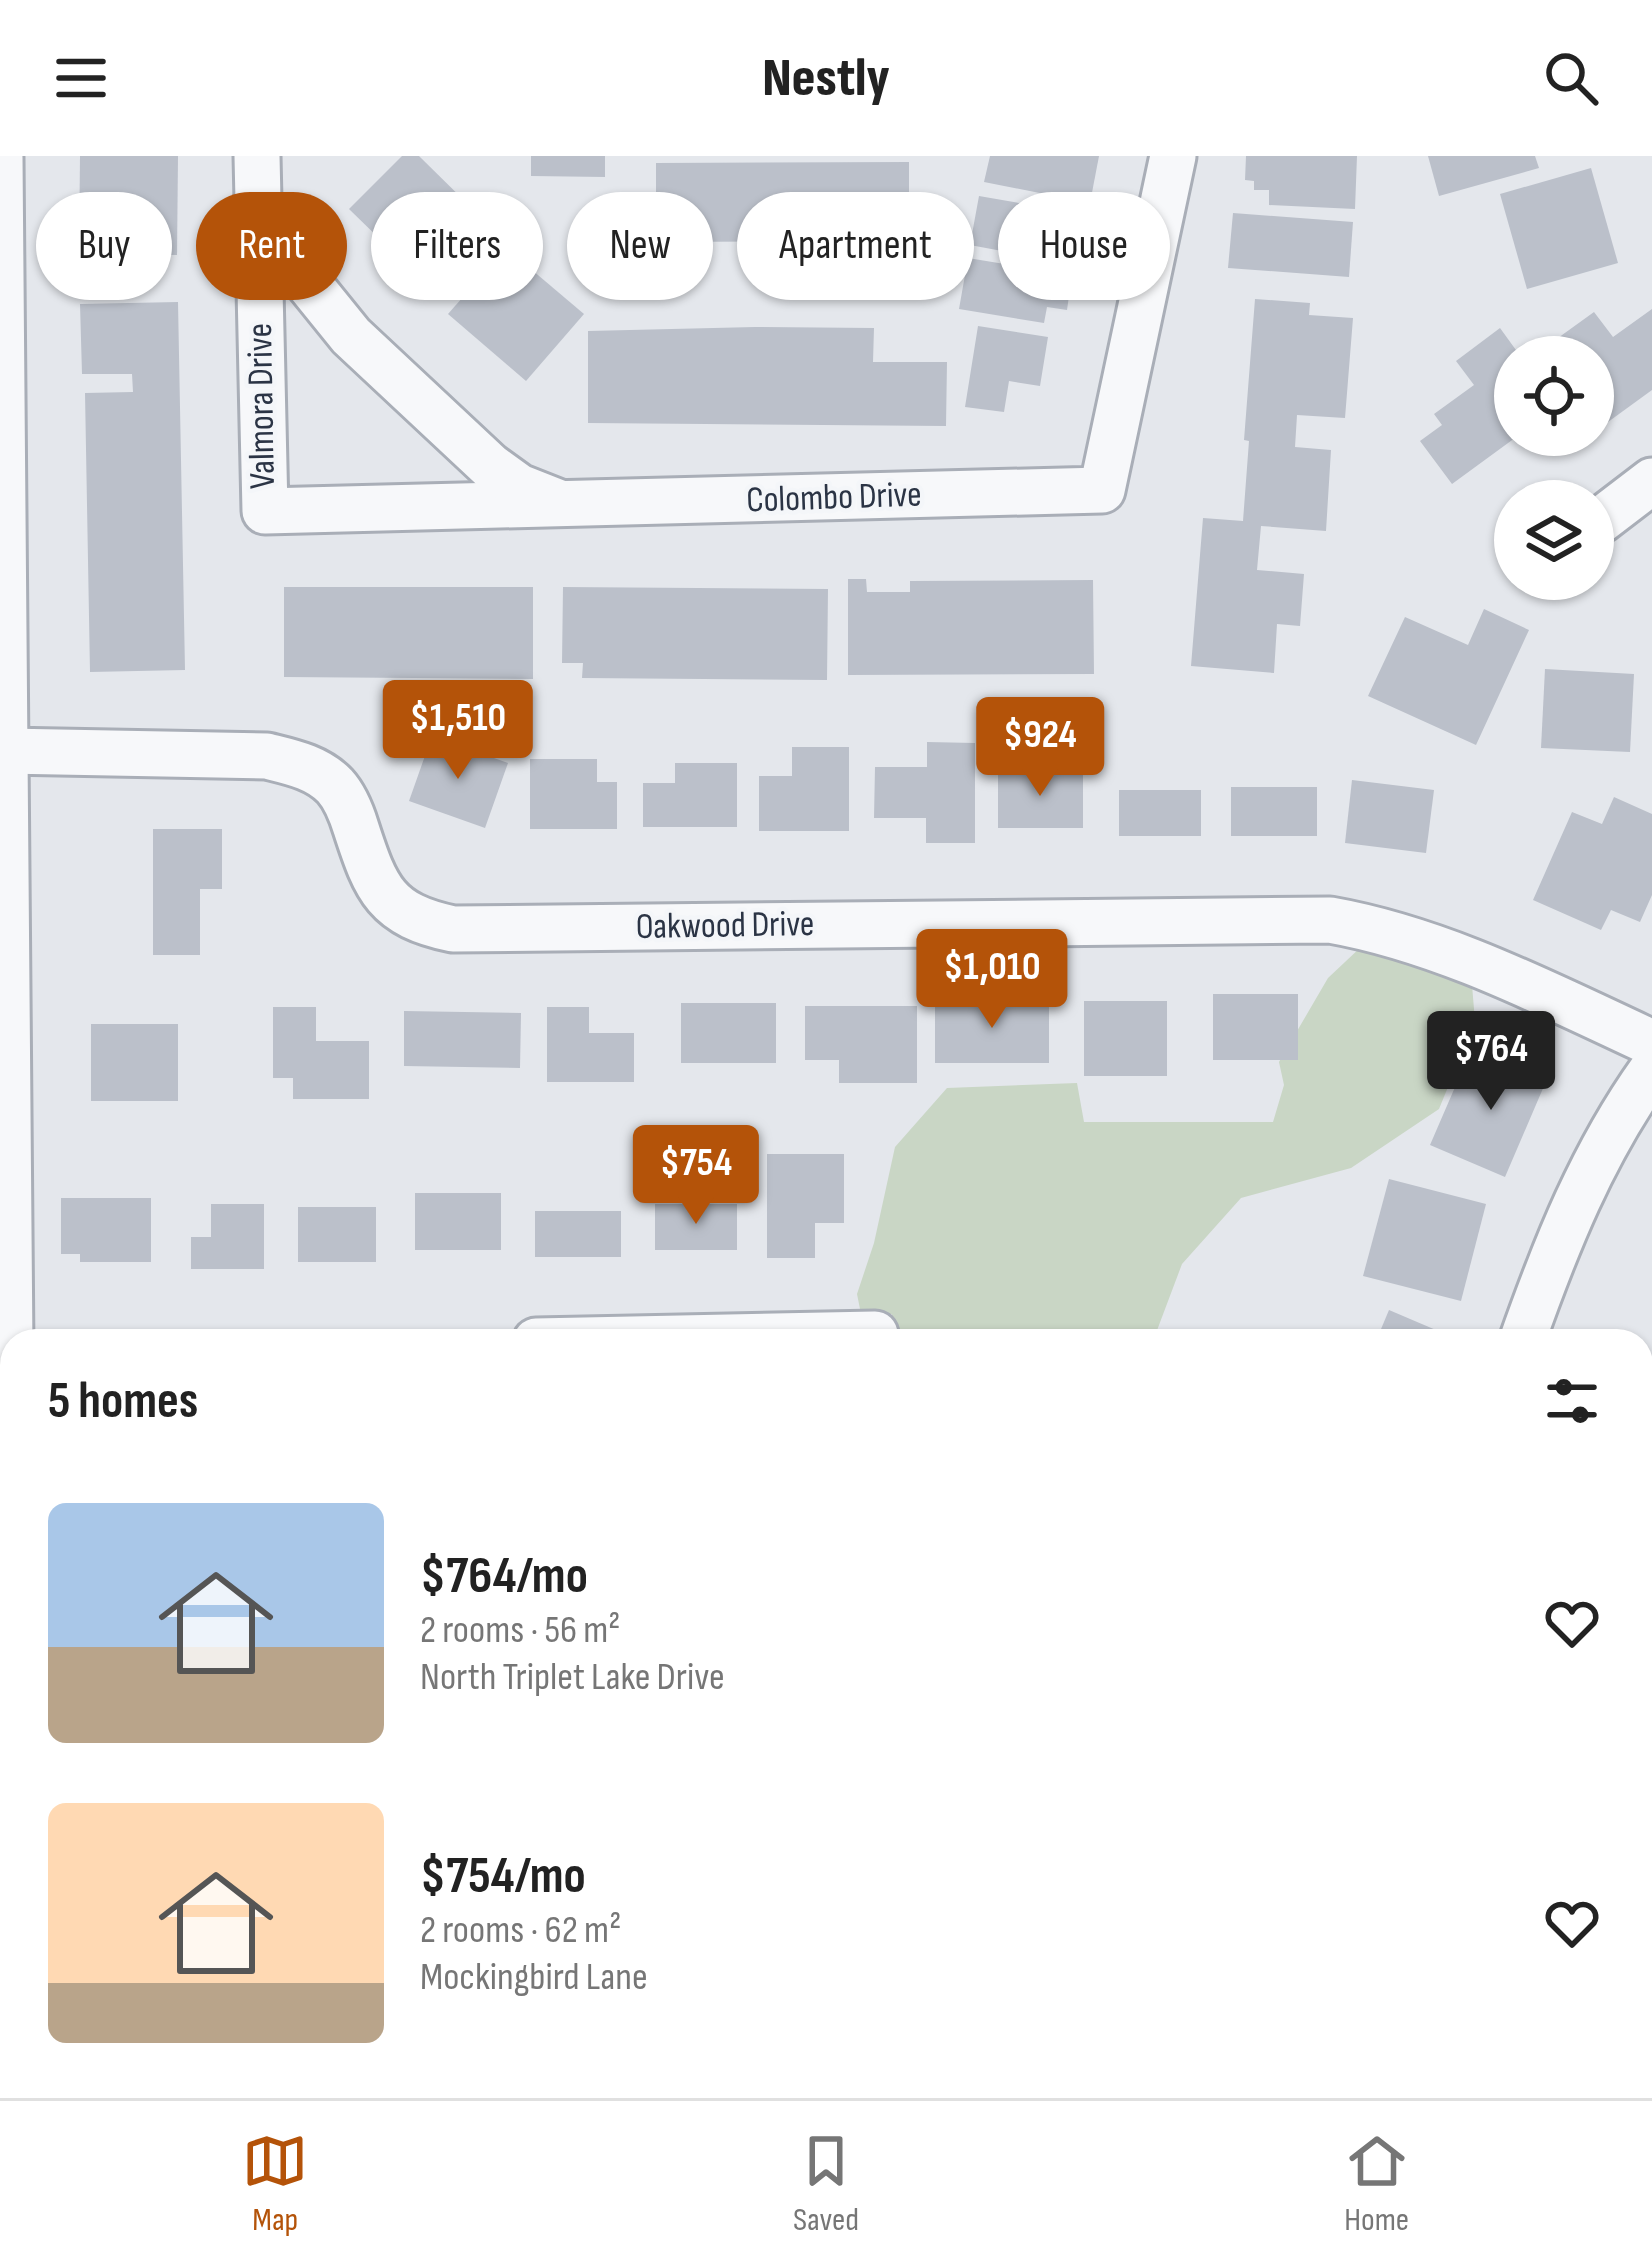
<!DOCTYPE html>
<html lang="en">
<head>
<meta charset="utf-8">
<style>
	:root { --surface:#fff; --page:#f6f6f6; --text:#222; --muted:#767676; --line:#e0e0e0; --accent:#b45309 }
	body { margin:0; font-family:"Sofia Sans Condensed",sans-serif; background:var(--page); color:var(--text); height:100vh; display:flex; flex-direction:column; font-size:45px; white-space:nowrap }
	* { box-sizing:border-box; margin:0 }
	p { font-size:39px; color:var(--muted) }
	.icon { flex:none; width:66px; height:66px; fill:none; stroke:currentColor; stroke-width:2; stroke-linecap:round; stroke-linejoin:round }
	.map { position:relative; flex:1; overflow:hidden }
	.sheet { position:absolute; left:0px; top:1173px; width:1653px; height:771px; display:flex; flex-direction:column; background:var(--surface); border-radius:36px 36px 0 0; box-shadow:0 3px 9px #0004 }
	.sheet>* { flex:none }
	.guide { position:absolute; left:36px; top:36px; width:1581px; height:108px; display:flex; gap:24px }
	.tools { position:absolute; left:1494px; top:180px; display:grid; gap:24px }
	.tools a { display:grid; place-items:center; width:120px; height:120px; border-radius:50%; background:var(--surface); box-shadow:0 3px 9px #0004; font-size:60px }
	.price { position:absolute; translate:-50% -102px; padding:0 27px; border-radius:12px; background:var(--accent); color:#fff; font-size:39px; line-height:78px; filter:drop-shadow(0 3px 6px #0008) }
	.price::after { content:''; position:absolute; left:50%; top:72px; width:36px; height:27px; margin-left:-18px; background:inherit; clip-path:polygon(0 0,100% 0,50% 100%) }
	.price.selected { background:#222; color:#fff }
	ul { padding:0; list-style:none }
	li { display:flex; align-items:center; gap:36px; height:300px; padding:0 48px }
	li span { display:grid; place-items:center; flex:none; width:336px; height:240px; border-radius:18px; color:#555 }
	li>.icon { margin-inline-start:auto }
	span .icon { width:144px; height:144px; fill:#fffc; stroke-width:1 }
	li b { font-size:51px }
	h2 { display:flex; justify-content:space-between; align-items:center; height:144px; padding:0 48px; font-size:51px }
	.pill { padding:0 42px; border-radius:54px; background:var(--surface); box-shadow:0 3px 9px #0004; font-size:42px; line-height:108px }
	.pill.selected { background:var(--accent); color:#fff }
	header { display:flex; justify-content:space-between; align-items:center; height:156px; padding:0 48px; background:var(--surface); font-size:54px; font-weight:800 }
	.menu { display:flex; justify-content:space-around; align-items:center; height:168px; border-top:3px solid var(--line); background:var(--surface); font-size:33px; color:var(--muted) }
	.menu a { display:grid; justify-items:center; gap:6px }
	.menu .selected { color:var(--accent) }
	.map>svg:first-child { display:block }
</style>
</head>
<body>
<header><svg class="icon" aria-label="menu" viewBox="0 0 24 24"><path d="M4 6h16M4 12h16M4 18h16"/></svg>Nestly<svg class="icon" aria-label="search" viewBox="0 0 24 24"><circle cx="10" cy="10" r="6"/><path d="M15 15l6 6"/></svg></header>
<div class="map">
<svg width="1652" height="1942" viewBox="0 0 1652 1942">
	<rect width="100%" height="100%" fill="#e4e7ec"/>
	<polygon fill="#c9d6c5" points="1362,790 1472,829 1475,865 1439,953 1351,1012 1241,1042 1182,1108 1153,1185 893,1185 892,1158 861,1158 857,1138 874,1087 895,991 947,932 1077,927 1084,966 1273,966 1284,929 1279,906 1328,822"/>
	<g fill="#bbc0ca">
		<polygon points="80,0 178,0 177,99 79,98"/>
		<polygon points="402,0 419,0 486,66 425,127 349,53"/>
		<polygon points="531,0 605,0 605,21 531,20"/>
		<polygon points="990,0 1099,0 1090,47 984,26"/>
		<polygon points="1246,0 1357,0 1355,53 1269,49 1269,34 1254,34 1254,25 1245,24"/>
		<polygon points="1428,0 1535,0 1539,12 1439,40"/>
		<polygon points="909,6 909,85 656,86 656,7"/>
		<polygon points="1591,12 1618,107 1527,133 1500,38"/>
		<polygon points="979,40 1088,59 1083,87 1059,83 1055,105 970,89"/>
		<polygon points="1233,57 1353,66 1349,121 1228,112"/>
		<polygon points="506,92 584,158 526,225 448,158"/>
		<polygon points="968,102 1072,119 1067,154 1047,151 1044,167 959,153"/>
		<polygon points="1255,143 1310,147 1309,159 1353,162 1345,262 1297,259 1295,291 1331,294 1326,375 1261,370 1257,414 1304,418 1300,470 1277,468 1274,517 1191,510 1203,362 1243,365 1249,285 1244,284"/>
		<polygon points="178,146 185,514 90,516 85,237 133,236 132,218 82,218 80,148"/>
		<polygon points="1652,153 1652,234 1608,266 1593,245 1593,201 1561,201 1551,187 1594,156 1613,181"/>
		<polygon points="978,170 1048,181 1040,230 1009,225 1004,256 965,251"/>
		<polygon points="755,171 874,172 873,206 947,206 946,270 588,267 588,175"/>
		<polygon points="1500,172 1521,201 1515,201 1515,279 1519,279 1452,328 1420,285 1442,269 1434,258 1474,229 1456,205"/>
		<polygon points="848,423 866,423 867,436 910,436 910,425 1093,424 1094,518 848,519"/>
		<polygon points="284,431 533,431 533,523 284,521"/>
		<polygon points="563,431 828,433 827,524 582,522 583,507 562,507"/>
		<polygon points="1484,453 1529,474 1476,589 1368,540 1405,461 1468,489"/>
		<polygon points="1545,513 1634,518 1630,596 1541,592"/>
		<polygon points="432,580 508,607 485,672 409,645"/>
		<polygon points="927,586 975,587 975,687 926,687 926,662 874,662 875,611 927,611"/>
		<polygon points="792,591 849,591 849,675 759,675 759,620 792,620"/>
		<polygon points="530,603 597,603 597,626 617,626 617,673 530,673"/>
		<polygon points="675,607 737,607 737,671 643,671 643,627 675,627"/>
		<rect x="998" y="615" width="85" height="57"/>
		<polygon points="1352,624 1434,634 1426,697 1345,687"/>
		<rect x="1231" y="631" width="86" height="49"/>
		<rect x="1119" y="634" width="82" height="46"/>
		<polygon points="1614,641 1652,658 1652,739 1640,766 1611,754 1601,774 1533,744 1572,656 1602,668"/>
		<polygon points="153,673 222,673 222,733 200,733 200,799 153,799"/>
		<rect x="1213" y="838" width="85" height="66"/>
		<rect x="935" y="843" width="114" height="64"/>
		<rect x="1084" y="845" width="83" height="75"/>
		<rect x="681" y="847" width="95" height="60"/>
		<polygon points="805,850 917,850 917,927 839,927 839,904 805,904"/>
		<polygon points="273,851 316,851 316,885 369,885 369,943 293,943 293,922 273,922"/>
		<polygon points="547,851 589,851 589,877 634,877 634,926 547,926"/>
		<polygon points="404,855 521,857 520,912 404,910"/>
		<rect x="91" y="868" width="87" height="77"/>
		<polygon points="1500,895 1550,916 1505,1021 1430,989 1465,908 1490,918"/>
		<polygon points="767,998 844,998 844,1067 815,1067 815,1102 767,1102"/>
		<polygon points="1389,1023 1486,1048 1461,1145 1363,1120"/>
		<rect x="415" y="1037" width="86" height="57"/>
		<polygon points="61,1042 151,1042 151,1106 80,1106 80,1098 61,1098"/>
		<polygon points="211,1048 264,1048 264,1113 191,1113 191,1081 211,1081"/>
		<rect x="655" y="1048" width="82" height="46"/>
		<rect x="298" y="1051" width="78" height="55"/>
		<rect x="535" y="1055" width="86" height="46"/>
		<polygon points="1389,1154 1450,1180 1448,1185 1376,1185"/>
		<polygon points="1649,1251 1652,1251 1652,1282 1646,1281"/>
		<polygon points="1641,1341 1652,1343 1652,1425 1641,1423"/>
		<polygon points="1641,1500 1652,1502 1652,1608 1641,1606"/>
		<polygon points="1641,1646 1652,1647 1652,1774 1641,1774"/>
		<polygon points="1641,1804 1652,1804 1652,1924 1641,1923"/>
		<rect x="1030" y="1932" width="126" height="10"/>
		<polygon points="1247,1932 1319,1932 1318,1942 1246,1942"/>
	</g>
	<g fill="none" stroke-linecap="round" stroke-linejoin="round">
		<defs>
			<g id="minor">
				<polyline points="257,0 265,355 1102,334 1173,0"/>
				<polyline points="0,2 12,1433"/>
				<polyline points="261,49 296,112 351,180 490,310 519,331 557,346"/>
				<polyline points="1601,364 1652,325"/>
				<path d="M 6,595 L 267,600 C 291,606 317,611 335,630 C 345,641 352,659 356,672 C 376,734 386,759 453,773 L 1330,764 C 1443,784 1548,839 1652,887"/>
				<polyline points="536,1185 875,1178"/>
				<path d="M 1522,1185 C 1556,1089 1592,998 1652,914"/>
				<polyline points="20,1932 20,1942"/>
				<polyline points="1400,1942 1402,1932"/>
			</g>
		</defs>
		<use href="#minor" stroke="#a9aeb7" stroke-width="51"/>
		<use href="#minor" stroke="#f7f8fa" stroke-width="45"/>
	</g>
	<g text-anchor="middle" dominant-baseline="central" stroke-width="9" stroke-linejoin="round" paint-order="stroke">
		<g font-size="36" fill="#2b3445" stroke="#f4f6f9">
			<text transform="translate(262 250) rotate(-91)">Valmora Drive</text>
			<text transform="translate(834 342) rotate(-2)">Colombo Drive</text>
			<text transform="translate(725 770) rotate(-1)">Oakwood Drive</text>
		</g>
	</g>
</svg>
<div class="tools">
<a><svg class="icon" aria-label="locate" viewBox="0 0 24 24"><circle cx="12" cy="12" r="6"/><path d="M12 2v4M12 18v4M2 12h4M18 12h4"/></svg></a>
<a><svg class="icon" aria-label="layers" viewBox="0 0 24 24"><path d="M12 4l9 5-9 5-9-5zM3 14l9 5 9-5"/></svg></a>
</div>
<b class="price" style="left:458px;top:626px">$1,510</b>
<b class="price" style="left:1040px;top:643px">$924</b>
<b class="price" style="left:992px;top:875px">$1,010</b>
<b class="price selected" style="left:1491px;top:957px">$764</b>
<b class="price" style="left:696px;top:1071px">$754</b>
<div class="guide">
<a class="pill">Buy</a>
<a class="pill selected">Rent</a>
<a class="pill">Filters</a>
<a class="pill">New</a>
<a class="pill">Apartment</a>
<a class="pill">House</a>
</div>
<section class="sheet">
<h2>5 homes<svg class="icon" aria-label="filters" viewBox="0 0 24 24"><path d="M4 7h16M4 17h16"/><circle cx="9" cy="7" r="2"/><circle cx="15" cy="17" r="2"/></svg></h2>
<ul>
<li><span style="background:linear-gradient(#a9c7e8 60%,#b9a48a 0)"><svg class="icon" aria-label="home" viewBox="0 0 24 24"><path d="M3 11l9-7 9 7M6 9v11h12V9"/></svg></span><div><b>$764/mo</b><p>2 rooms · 56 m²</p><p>North Triplet Lake Drive</p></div><svg class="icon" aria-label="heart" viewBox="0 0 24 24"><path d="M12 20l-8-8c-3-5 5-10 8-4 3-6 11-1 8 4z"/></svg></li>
<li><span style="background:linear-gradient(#ffd9b3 75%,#b9a48a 0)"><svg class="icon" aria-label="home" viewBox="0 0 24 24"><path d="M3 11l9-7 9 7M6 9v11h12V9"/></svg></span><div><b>$754/mo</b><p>2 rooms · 62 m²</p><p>Mockingbird Lane</p></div><svg class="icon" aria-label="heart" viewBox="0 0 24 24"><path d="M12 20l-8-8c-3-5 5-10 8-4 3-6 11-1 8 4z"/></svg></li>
</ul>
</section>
</div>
<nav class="menu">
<a class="selected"><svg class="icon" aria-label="map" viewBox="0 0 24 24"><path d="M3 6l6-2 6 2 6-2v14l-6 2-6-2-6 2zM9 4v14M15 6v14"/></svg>Map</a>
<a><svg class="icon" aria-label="saved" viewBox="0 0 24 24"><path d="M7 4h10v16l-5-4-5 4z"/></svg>Saved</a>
<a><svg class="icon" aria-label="home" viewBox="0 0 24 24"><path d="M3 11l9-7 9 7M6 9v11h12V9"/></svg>Home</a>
</nav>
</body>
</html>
